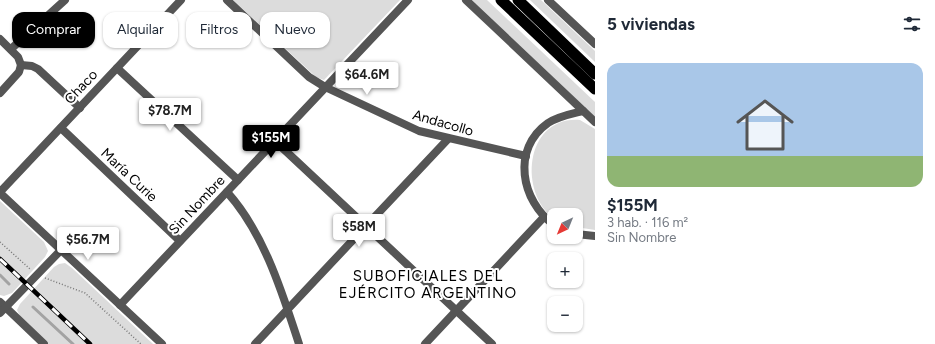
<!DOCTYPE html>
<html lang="es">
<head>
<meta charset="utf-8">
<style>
	:root { --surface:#fff; --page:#f2f2f3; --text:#1f2937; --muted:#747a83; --accent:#000 }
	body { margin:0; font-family:Figtree,sans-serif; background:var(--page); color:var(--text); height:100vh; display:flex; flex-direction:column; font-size:15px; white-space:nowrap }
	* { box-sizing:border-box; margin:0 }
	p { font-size:13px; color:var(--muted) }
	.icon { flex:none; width:22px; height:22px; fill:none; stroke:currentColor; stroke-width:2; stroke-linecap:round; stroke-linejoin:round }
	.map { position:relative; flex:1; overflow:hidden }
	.drawer { display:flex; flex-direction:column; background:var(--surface); width:340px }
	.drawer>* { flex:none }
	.hud { position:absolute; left:12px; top:12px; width:380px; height:36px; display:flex; gap:8px }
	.needle { width:26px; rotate:223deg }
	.tools { position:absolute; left:547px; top:208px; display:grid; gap:8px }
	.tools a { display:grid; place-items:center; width:36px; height:36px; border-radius:8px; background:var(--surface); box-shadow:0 1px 3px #0004; font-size:20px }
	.price { position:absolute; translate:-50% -34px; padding:0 9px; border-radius:4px; background:#fff; color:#222; font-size:13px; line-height:26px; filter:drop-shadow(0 1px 2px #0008) }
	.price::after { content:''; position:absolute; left:50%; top:24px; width:12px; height:9px; margin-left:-6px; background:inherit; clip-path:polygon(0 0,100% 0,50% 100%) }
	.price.active { background:var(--accent); color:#fff }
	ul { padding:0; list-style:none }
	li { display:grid; align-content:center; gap:8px; height:212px; padding:0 12px }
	li span { display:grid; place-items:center; height:124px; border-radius:12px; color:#555 }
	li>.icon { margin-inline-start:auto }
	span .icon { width:72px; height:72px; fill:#fffc; stroke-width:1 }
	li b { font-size:17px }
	h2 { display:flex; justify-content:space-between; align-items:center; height:48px; padding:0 12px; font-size:17px }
	.tag { padding:0 14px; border-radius:12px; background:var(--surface); box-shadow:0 1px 3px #0004; font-size:14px; line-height:36px }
	.tag.active { background:var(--accent); color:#fff }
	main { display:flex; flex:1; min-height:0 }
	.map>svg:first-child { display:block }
</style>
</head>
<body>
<main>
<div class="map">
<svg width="595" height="344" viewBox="0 0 595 344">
	<rect width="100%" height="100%" fill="#fff"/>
	<g fill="#dcdcdc">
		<polygon points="233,0 400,0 324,80 316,77"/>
		<polygon points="472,0 487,0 595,102 595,117"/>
		<polygon points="530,0 541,0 595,51 595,62"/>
		<path d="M 580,120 L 595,129 L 595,230 L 576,227 L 576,215 L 554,215 L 554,219 C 518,192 525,116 580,120 Z"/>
		<polygon points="0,201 44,242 48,251 45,257 12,293 4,296 0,295"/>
		<polygon points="65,263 72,268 153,344 49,344 21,318 17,310 20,304 54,267 59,264"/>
	</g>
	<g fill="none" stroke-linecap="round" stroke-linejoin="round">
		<g stroke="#a3a3a3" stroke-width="3">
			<polyline points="0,275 9,284"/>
			<polyline points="33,307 73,344"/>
		</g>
		<g stroke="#777" stroke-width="1.5" stroke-dasharray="1 2" stroke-linecap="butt">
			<polyline points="0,242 30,269"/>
			<polyline points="45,278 85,293 141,344"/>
		</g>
		<g stroke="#555" stroke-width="8">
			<polyline points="227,0 309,77 325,87 419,131 526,156"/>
			<polyline points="0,39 18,57 21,65"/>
			<polyline points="11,49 65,0"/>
			<polyline points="21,65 32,66 38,69 80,108"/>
			<polyline points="117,68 238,180"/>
			<polyline points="0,93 19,72 21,65"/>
			<polyline points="61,128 180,241"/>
			<polyline points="275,141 492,344"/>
			<polyline points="0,192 181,0"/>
			<path d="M 227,192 C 264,233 282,292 299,344"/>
			<polyline points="0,193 162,344"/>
			<path d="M 554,225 C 521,201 511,149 548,123 C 559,116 571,114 583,111"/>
			<polyline points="576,234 595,236"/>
			<polyline points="0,302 44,344"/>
			<polyline points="120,305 408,0"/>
			<polyline points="0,313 61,250"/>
			<polyline points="255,344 448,139"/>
			<polyline points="425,344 544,217"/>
		</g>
		<g stroke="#555" stroke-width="8">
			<polyline points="466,0 595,122"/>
			<polyline points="548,0 595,44"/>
		</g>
		<g stroke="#000" stroke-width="11">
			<polyline points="501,0 595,89"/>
			<polyline points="518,0 595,74"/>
		</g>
		<defs>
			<polyline id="rail" points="0,259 90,344"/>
		</defs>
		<use href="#rail" stroke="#000" stroke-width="4.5"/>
		<use href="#rail" stroke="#fff" stroke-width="3" stroke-dasharray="9" stroke-linecap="butt"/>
	</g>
	<g text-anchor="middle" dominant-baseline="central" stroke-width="4" stroke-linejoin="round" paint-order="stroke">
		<g font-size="14" fill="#000" stroke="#fff">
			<text transform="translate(81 87) rotate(-47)">Chaco</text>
			<text transform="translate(443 123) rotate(16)">Andacollo</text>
			<text transform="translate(129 175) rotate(43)">María Curie</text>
			<text transform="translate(197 205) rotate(-47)">Sin Nombre</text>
		</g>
		<g font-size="15" letter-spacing="1" fill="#000" stroke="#fff">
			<text x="428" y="276">SUBOFICIALES DEL<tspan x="428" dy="17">EJÉRCITO ARGENTINO</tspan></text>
		</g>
	</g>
</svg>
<div class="tools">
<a><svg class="needle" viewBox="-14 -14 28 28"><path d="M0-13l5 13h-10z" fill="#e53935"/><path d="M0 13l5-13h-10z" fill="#747a83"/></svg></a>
<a>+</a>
<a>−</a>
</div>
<b class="price" style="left:367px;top:96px">$64.6M</b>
<b class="price" style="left:170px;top:132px">$78.7M</b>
<b class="price active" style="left:271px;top:159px">$155M</b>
<b class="price" style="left:359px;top:248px">$58M</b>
<b class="price" style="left:88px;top:261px">$56.7M</b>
<div class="hud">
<a class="tag active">Comprar</a>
<a class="tag">Alquilar</a>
<a class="tag">Filtros</a>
<a class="tag">Nuevo</a>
</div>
</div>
<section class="drawer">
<h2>5 viviendas<svg class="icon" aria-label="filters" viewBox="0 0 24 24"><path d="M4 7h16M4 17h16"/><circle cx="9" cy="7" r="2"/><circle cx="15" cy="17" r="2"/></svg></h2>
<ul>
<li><span style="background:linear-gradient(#a9c7e8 75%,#8fb573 0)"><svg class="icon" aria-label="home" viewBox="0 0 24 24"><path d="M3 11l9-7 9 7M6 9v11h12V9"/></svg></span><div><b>$155M</b><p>3 hab. · 116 m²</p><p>Sin Nombre</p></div></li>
</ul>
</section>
</main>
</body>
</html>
